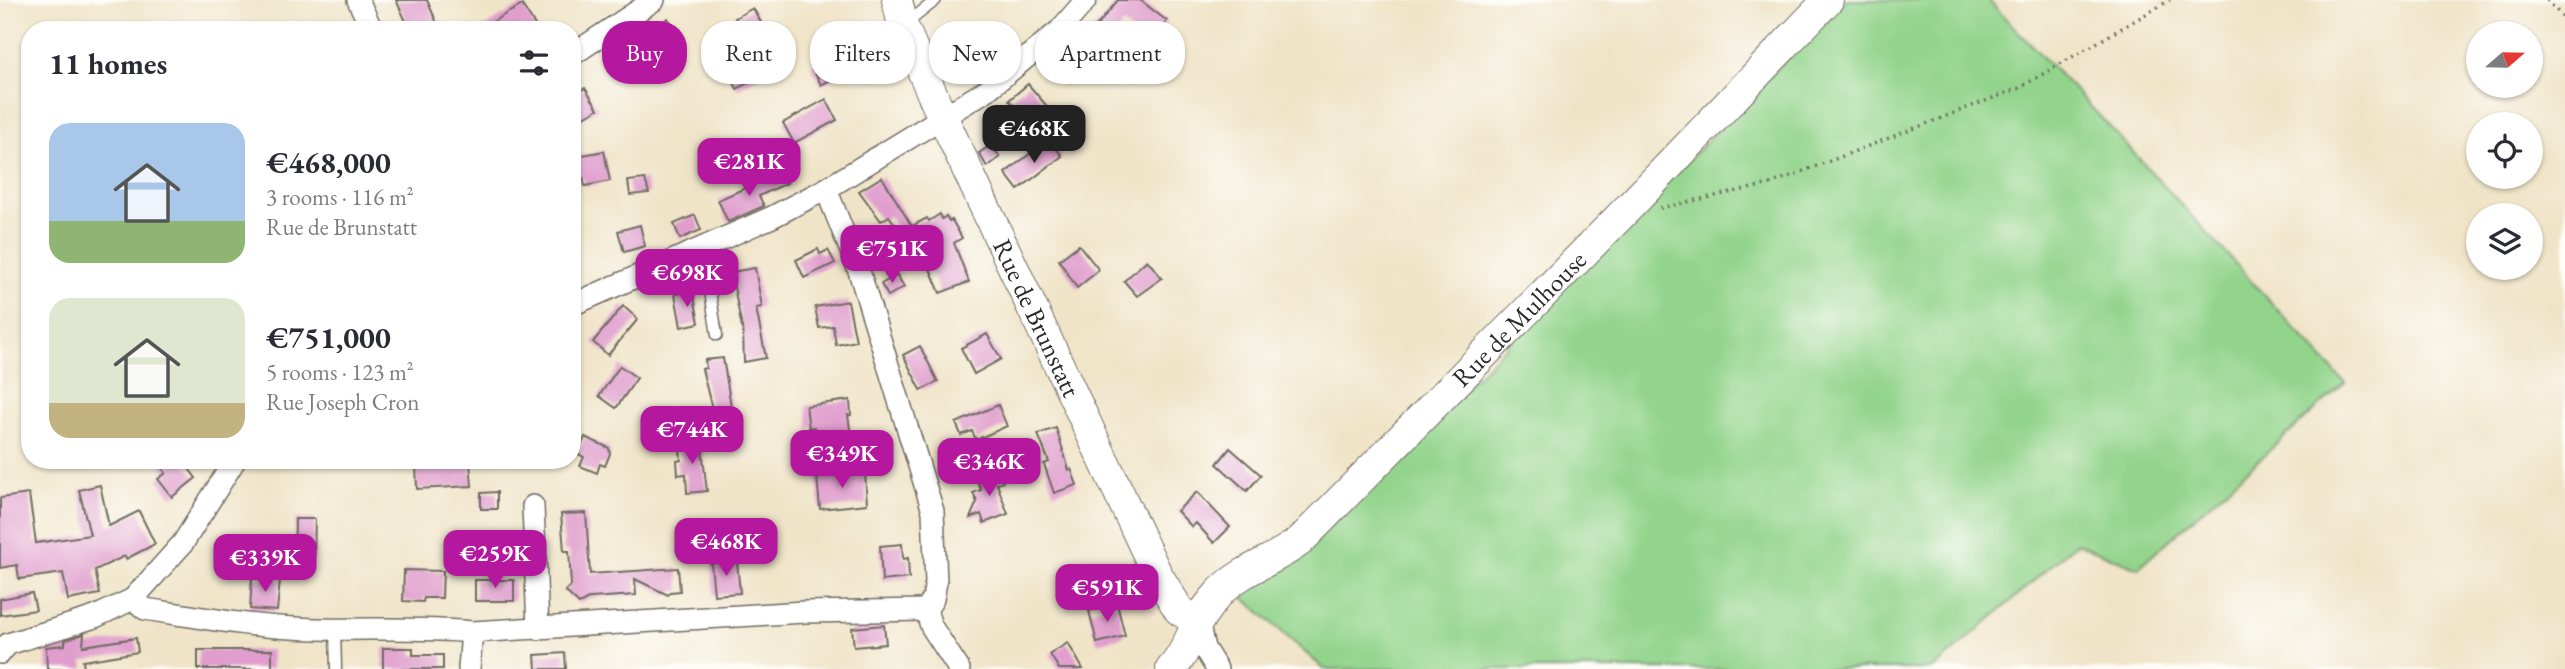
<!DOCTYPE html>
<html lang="en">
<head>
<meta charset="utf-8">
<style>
	:root { --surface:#fff; --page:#f2f2f3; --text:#2b2b33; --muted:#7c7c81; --accent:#b5179e }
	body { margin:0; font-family:"EB Garamond",serif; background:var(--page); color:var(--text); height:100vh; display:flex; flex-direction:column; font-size:26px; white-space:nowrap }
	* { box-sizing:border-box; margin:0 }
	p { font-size:23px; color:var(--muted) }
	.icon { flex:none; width:38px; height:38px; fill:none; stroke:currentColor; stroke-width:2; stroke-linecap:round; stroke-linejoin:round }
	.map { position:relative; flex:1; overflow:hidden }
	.sheet { position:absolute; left:21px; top:21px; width:560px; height:448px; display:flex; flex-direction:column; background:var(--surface); border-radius:28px; box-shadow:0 2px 5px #0004 }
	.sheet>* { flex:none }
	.guide { position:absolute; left:602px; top:21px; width:665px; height:63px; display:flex; gap:14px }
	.needle { width:46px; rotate:70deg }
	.fabs { position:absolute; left:2466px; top:21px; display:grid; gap:14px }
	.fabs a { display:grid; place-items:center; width:77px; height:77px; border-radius:50%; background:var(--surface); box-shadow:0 2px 5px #0004; font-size:35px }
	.price { position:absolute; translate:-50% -60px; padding:0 16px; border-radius:14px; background:var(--accent); color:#fff; font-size:23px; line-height:46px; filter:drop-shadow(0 2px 4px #0008) }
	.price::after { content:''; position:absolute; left:50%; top:42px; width:21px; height:16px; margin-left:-10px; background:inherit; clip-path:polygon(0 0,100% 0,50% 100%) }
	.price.active { background:#222; color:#fff }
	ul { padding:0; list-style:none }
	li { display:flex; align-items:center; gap:21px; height:175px; padding:0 28px }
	li span { display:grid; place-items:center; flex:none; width:196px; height:140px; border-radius:21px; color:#555 }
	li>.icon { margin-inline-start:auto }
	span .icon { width:84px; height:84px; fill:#fffc; stroke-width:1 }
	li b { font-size:30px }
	h2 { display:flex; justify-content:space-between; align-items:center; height:84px; padding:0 28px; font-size:30px }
	.tag { padding:0 24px; border-radius:28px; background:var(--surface); box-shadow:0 2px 5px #0004; font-size:24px; line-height:63px }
	.tag.active { background:var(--accent); color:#fff }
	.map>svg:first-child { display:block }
</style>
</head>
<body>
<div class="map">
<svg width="2565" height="669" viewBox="0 0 2565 669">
	<rect width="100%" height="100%" fill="#fdfcf7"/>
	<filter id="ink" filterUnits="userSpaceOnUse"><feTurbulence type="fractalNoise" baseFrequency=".0143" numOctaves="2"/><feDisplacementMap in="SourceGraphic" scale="14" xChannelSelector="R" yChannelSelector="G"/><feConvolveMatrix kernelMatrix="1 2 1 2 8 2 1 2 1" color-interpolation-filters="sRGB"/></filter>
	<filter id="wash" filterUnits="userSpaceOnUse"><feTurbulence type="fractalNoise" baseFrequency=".00686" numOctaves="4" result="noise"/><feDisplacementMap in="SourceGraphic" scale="28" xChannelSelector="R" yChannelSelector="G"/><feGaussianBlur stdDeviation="1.57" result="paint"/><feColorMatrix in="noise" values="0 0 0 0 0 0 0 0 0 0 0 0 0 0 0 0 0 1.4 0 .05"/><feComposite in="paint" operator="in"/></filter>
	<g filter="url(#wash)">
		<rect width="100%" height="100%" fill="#f0e4c8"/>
		<polygon fill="#92d48b" stroke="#5e805b" stroke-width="2" points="1845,0 1988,0 2109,126 2345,383 2138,568 2077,543 1933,669 1324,669 1239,594 1297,560"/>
		<g id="blocks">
			<g fill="#e09dcd">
				<polygon points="396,0 427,0 437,23 421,30 410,30"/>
				<polygon points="1118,0 1140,0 1167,21 1155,36 1146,28 1139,36 1123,24 1109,39 1112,69 1102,68 1093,73 1081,71 1072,82 1059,71 1071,56 1068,54 1100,22"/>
				<polygon points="522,5 538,30 479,30 509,12"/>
				<polygon points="753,8 764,28 747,38 735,18"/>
				<polygon points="668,18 679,34 652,53 639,36"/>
				<polygon points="965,43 973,53 985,44 998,61 974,79 954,51"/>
				<polygon points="847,46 857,66 821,85 811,65"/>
				<polygon points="756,51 768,72 737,89 726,68"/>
				<polygon points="1028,84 1056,117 1037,133 1009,100"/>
				<polygon points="585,88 598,109 572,124 572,95"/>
				<polygon points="826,99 837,120 794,143 783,123"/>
				<polygon points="1049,139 1062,156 1018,190 1005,173"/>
				<polygon points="991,145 1000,157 987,167 979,153"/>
				<polygon points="604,151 610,181 585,186 583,178 572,180 572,157"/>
				<polygon points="782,172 787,183 759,196 764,206 728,222 718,200"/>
				<polygon points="882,177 922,243 914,249 889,216 881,221 859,191"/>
				<polygon points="645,179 649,193 630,195 628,181"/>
				<polygon points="940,214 942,219 946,216 949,221 952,220 962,238 954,243 969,282 940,293 929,266 934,264 912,226 927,218 929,221"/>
				<polygon points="695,215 701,230 680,239 674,224"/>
				<polygon points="640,225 645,246 624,252 618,231"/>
				<polygon points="1079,245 1099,270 1077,288 1059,260"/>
				<polygon points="818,249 820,254 828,250 835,263 804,278 796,260"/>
				<polygon points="1147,260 1162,278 1137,296 1124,281"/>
				<polygon points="755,268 762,307 756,308 766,358 744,362 743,333 731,272"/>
				<polygon points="897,275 904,287 888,296 881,284"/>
				<polygon points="693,291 699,323 681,327 675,294"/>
				<polygon points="848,301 856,341 836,345 833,326 819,328 815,307"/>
				<polygon points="623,306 638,319 608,355 593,342"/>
				<polygon points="987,334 1001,359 974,374 961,348"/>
				<polygon points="920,346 938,382 921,390 903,355"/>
				<polygon points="723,358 731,406 712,409 702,369 706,368 705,360"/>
				<polygon points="620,366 637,378 616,408 599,396"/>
				<polygon points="850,400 851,415 848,415 852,443 816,447 814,427 809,428 806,406"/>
				<polygon points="998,405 1007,426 976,440 972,431 961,435 956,423"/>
				<polygon points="1056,428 1069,470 1071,469 1077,485 1054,493 1044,464 1049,462 1038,434"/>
				<polygon points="585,437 609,448 610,454 605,466 600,464 597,473 580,466 584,457 578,454"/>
				<polygon points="698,438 699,450 702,449 707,491 687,493 686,474 678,475 677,461 681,460 679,440"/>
				<polygon points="1230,448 1261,475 1247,491 1217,464"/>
				<polygon points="168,460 182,460 196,478 172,497 158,479 166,473 161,467"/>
				<polygon points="470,462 472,486 417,489 416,466"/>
				<polygon points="998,469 1003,482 997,484 1008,514 984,523 981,514 970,518 977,502 973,493 981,490 976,478"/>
				<polygon points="865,472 867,504 820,509 817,476"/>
				<polygon points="100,485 109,526 139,511 155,544 126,559 125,556 95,570 100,594 68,600 63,573 19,579 17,565 0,568 0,498 29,494 36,543 90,535 79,490"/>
				<polygon points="497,492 497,509 481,509 481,493"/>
				<polygon points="1197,492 1230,527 1214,543 1196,523 1192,527 1177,511"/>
				<polygon points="586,513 590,574 678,568 680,591 670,592 668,595 635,579 636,595 590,598 579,604 565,591 571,585 569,551 564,551 561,514"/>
				<polygon points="295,519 315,519 314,559 294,559"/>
				<polygon points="902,544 903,559 908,558 909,578 882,581 880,546"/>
				<polygon points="737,561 740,593 714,595 711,563"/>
				<polygon points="404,570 443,571 442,598 424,598 423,602 403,601"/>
				<polygon points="252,578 280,580 277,611 250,609"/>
				<rect x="475" y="580" width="39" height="21"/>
				<polygon points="32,593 36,610 0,615 0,599"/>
				<polygon points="1117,604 1125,636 1097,643 1089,611"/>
				<polygon points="884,625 886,644 854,647 852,628"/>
				<polygon points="84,634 83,646 136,638 138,652 83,661 84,669 47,669 46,647 65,645 65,640"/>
				<polygon points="1068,643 1083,669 1059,669 1050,654"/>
				<polygon points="383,648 413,648 413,655 443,655 443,669 383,669"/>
				<rect x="198" y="650" width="74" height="19"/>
				<polygon points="565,653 566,669 536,669 535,655"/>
			</g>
		</g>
	</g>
	<g filter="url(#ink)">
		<use href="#blocks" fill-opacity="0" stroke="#706c62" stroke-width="2"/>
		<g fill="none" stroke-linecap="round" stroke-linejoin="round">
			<defs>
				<g id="lane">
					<polyline points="906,24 936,0"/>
					<polyline points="703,248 717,335"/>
					<polyline points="335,629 336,669"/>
				</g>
				<g id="street">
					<polyline points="358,0 372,30"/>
					<polyline points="572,55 654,0"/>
					<polyline points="826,189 859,271 933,511 936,582 933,599 926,610 931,626 959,669"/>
					<polyline points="572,305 772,217 826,189 987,90 1060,30 1086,0"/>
					<polyline points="533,506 538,629"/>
					<path d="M 133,599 L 145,609 C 203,618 258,628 316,629 C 369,630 420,627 472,632 L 804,612 L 926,610"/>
					<polyline points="1198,622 1204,648 1217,669"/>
					<polyline points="0,653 8,644 95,617 133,599 183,543 235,460"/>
					<polyline points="469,669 472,632"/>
				</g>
				<g id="secondary">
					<path id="s1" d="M 897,0 L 903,26 L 937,105 L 1157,574 L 1179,610 L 1198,622"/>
					<path id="s2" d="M 1171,669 C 1185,655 1189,638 1198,622 C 1204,611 1213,600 1221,591 C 1243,569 1275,560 1300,541 L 1633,203 L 1828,0"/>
				</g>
			</defs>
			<use href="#lane" stroke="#706c62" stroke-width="13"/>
			<use href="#street" stroke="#706c62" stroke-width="24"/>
			<use href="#secondary" stroke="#706c62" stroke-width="32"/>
			<g stroke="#706c62" stroke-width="3.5" stroke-dasharray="2 5" stroke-linecap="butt">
				<polyline points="2547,0 2565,20"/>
				<polyline points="1660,208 1770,184 2019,88 2170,0"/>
			</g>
			<use href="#lane" stroke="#fff" stroke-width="10"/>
			<use href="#street" stroke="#fff" stroke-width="21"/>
			<use href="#secondary" stroke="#fff" stroke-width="30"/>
		</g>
	</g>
	<g text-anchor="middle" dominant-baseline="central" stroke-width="7" stroke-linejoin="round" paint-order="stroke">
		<g font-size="26" fill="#2b2b2b" stroke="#fdfcf7">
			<text stroke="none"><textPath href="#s1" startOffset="348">Rue de Brunstatt</textPath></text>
			<text stroke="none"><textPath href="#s2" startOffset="499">Rue de Mulhouse</textPath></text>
		</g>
	</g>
</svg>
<div class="fabs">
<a><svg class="needle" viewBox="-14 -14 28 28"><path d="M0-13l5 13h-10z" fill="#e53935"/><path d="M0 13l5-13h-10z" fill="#7c7c81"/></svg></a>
<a><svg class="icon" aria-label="locate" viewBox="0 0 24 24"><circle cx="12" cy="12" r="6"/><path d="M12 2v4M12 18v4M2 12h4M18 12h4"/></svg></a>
<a><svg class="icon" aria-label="layers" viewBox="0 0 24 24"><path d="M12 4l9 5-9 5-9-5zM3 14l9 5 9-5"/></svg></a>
</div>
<b class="price active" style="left:1034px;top:165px">€468K</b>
<b class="price" style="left:749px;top:198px">€281K</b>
<b class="price" style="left:892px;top:285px">€751K</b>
<b class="price" style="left:687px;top:309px">€698K</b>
<b class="price" style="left:692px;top:466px">€744K</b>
<b class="price" style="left:842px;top:490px">€349K</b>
<b class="price" style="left:989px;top:498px">€346K</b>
<b class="price" style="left:726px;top:578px">€468K</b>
<b class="price" style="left:495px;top:590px">€259K</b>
<b class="price" style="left:265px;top:594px">€339K</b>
<b class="price" style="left:1107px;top:624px">€591K</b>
<div class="guide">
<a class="tag active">Buy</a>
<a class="tag">Rent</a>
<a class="tag">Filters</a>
<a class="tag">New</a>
<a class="tag">Apartment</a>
</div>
<section class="sheet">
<h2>11 homes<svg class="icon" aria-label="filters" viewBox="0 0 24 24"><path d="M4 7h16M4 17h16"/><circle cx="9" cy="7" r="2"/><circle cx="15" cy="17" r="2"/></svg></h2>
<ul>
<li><span style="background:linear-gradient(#a9c7e8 70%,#8fb573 0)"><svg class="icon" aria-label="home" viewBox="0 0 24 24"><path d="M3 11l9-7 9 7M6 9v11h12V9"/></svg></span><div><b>€468,000</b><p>3 rooms · 116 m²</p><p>Rue de Brunstatt</p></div></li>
<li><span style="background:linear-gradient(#dfe7d0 75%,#c2b280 0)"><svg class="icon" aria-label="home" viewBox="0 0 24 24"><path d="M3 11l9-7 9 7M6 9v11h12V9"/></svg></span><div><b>€751,000</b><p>5 rooms · 123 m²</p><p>Rue Joseph Cron</p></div></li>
</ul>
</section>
</div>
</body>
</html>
